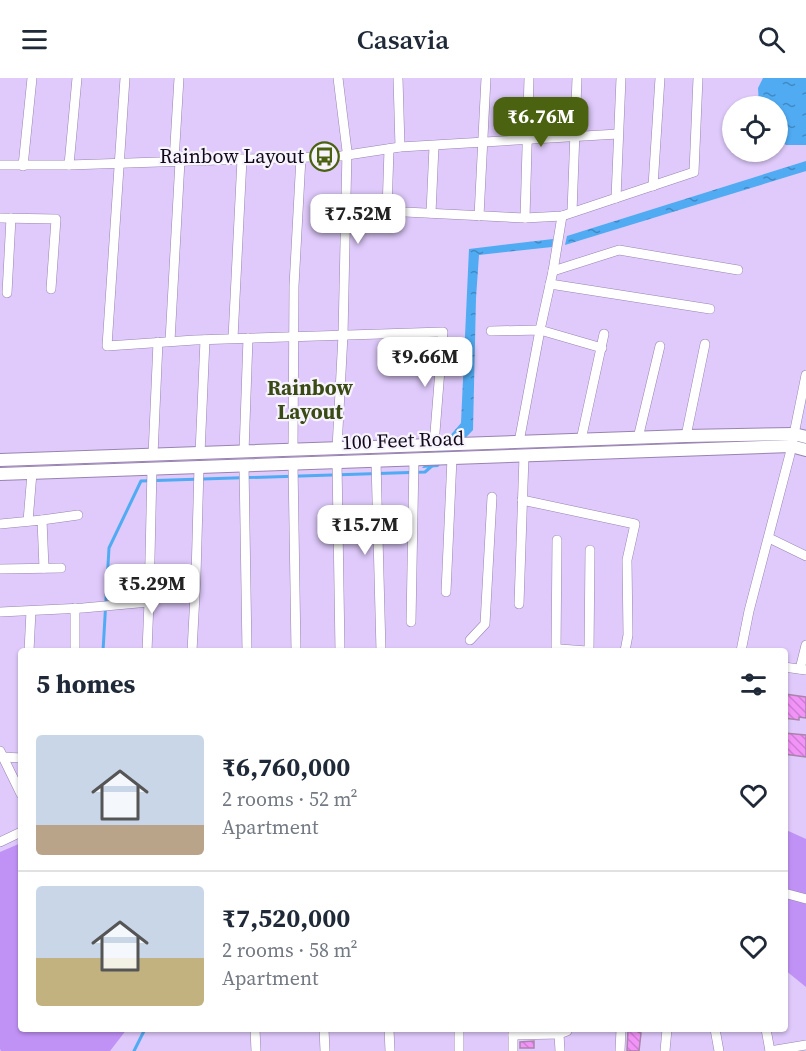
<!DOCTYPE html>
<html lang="en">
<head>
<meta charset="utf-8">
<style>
	:root { --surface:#fff; --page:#f2f2f3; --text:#1f2937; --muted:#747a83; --line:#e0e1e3; --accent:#4b6210 }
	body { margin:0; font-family:"Source Serif 4",serif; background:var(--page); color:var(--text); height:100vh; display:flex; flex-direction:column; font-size:22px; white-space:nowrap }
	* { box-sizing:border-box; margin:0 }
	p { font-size:20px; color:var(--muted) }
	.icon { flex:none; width:33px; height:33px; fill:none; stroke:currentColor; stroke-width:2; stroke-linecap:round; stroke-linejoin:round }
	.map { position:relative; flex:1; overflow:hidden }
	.side { position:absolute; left:18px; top:570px; width:770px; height:384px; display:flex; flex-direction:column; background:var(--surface); border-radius:6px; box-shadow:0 2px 4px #0004 }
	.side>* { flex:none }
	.tools { position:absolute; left:722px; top:18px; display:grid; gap:12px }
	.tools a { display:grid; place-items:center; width:66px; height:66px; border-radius:50%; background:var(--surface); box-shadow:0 2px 4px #0004; font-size:30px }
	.price { position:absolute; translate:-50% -51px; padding:0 14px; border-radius:12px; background:#fff; color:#222; font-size:20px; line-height:39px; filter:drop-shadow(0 2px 3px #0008) }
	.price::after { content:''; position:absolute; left:50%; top:36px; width:18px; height:14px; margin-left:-9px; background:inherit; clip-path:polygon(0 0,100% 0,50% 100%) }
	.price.selected { background:var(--accent); color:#fff }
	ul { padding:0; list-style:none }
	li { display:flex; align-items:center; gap:18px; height:150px; padding:0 18px }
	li+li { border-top:2px solid var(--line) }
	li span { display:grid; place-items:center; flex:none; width:168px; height:120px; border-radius:6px; color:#555 }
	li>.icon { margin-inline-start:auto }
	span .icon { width:72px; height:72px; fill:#fffc; stroke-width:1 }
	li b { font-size:26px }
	h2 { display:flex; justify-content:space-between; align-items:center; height:72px; padding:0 18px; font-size:26px }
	header { display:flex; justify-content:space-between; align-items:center; height:78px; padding:0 18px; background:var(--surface); font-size:27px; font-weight:600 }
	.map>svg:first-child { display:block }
</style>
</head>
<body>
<header><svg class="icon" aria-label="menu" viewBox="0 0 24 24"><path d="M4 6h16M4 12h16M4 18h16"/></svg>Casavia<svg class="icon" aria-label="search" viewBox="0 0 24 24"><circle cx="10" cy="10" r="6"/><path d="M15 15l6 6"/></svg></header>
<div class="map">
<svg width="806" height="973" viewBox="0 0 806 973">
	<defs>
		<pattern id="water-ripples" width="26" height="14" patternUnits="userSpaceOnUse" patternTransform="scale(1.5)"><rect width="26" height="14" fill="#50abf2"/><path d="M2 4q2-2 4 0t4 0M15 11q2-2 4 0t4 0" fill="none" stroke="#4189c3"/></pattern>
		<pattern id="building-back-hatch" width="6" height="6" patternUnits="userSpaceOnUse" patternTransform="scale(1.5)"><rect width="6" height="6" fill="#f293f8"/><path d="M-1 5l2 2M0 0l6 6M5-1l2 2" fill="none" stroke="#ce7dd4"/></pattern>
	</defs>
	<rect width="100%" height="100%" fill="#dfcafb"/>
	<g fill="#c192f6">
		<polygon points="784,751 806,761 806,909 785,892"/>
		<polygon points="21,765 21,951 127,951 110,973 1,973 0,971 0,774"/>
	</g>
	<g fill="url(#water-ripples)">
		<polygon points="763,0 806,0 806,67 786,67 777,59 777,28 759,28 758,10"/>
		<polygon points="806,83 806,93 565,167 567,158"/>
		<polygon points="553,161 552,169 479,177 476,220 473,352 438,389 422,390 461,345 469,171"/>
	</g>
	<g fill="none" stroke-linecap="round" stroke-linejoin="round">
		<g stroke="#50abf2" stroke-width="3">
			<polyline points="103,573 109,470 141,403 425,394 433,387"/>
			<polyline points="134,973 145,951"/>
		</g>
	</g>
	<g fill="url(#building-back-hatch)" stroke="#a984ab" stroke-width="1.5">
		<polygon points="785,616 806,619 806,640 799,639 799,642 784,640"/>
		<polygon points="784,655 806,657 806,679 784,676"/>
		<polygon points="628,952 638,952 638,954 641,955 639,973 627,973"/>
		<polygon points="534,963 534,970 520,970 520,964"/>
	</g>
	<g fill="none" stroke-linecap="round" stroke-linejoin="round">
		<defs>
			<g id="minor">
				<polyline points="125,0 107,268 195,262 443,254 434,367"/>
				<polyline points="398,0 400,69"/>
				<polyline points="174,83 179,0"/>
				<polyline points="0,87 69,87 341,78 400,69 618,56"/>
				<polyline points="69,87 77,0"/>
				<polyline points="23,88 32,0"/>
				<polyline points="653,108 660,0"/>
				<polyline points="616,120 621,0"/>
				<polyline points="345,131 525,140 562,138 694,94 698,0"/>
				<polyline points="387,133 389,71"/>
				<polyline points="572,134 577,0"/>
				<polyline points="431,135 434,68"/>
				<polyline points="479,138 486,0"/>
				<polyline points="562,138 553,193 540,252 602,270"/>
				<polyline points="0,140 56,141 51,211"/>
				<polyline points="525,140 529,0"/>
				<polyline points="553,193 619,172 738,192"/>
				<polyline points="550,206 710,231"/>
				<polyline points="7,215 11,140"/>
				<polyline points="491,253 540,252 519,364"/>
				<polyline points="233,260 242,81"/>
				<polyline points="170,263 180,83"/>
				<polyline points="392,290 395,256"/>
				<polyline points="686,358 705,266"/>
				<polyline points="638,360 660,268"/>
				<polyline points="581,362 604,256"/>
				<polyline points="337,370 343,257 347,73 338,0"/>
				<polyline points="293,372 294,208 301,79"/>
				<polyline points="244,374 248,260"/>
				<polyline points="200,375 205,262"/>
				<polyline points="153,377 158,264"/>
				<polyline points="376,383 381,573"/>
				<polyline points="337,384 340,573"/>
				<polyline points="293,386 296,573"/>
				<polyline points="244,387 247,573"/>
				<polyline points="522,422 635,446 627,482 628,557 625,573"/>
				<polyline points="42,442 78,437"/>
				<polyline points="28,443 32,395"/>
				<polyline points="0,446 42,442 44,490"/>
				<polyline points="769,460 806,478"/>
				<polyline points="0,491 61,490"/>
				<polyline points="446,514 452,380"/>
				<polyline points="519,526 524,378"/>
				<polyline points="0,534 83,530 149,524 152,390"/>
				<polyline points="411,544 414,381"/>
				<polyline points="470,562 485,546 492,419"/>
				<polyline points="29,573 31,533"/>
				<polyline points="75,573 75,530"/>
				<polyline points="147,573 149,524"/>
				<polyline points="192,573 196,498 199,389"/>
				<polyline points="556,573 557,462"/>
				<polyline points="557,573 560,571 587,573"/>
				<polyline points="589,573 590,472"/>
				<polyline points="741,573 749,533 790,376 806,297"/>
				<polyline points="784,589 806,592"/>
				<polyline points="800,591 806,567"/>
				<polyline points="0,673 21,716"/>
				<polyline points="3,679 21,680"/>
				<polyline points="0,764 21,754"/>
				<polyline points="784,815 806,821"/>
				<polyline points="255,951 256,973"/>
				<polyline points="324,951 325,973"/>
				<polyline points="389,951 390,973"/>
				<polyline points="459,951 459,973"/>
				<polyline points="513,951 513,973"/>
				<polyline points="715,951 719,973"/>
				<polyline points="766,951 770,973"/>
				<polyline points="513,957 559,956"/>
				<polyline points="560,973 559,956 567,953 567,951"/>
				<polyline points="620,973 621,951"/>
				<polyline points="665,973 667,951"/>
				<polyline points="770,973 806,967"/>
			</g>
			<g id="major">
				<polyline points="0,382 686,358 794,356 806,359"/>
				<polyline points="0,396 791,368 806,372"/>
			</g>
		</defs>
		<use href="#minor" stroke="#9883b1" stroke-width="10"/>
		<use href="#major" stroke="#9883b1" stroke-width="14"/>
		<use href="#minor" stroke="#fff" stroke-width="9"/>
		<use href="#major" stroke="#fff" stroke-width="12"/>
	</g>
	<defs>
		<symbol id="bus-ring" viewBox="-11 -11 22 22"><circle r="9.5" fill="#f8f4fe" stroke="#4b6210" stroke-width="1.5"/><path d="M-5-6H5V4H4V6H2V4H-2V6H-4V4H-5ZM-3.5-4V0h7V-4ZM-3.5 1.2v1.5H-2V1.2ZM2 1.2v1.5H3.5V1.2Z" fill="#4b6210"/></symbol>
	</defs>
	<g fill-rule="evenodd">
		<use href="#bus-ring" x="308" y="62" width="33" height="33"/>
	</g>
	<g text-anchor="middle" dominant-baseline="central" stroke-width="4.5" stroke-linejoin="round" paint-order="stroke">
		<g font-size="20" fill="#110919" stroke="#f8f4fe" text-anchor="end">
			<text x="304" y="78">Rainbow Layout</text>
		</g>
		<g font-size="20" fill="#110919" stroke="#f8f4fe">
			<text transform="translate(403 362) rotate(-2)">100 Feet Road</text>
		</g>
		<g font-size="21" font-weight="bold" fill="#394a14" stroke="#f8f4fe">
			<text x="310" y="309">Rainbow<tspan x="310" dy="24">Layout</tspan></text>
		</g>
	</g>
</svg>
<div class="tools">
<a><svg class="icon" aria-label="locate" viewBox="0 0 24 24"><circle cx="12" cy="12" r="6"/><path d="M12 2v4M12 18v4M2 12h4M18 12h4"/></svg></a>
</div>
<b class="price selected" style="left:541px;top:70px">₹6.76M</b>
<b class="price" style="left:358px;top:167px">₹7.52M</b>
<b class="price" style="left:425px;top:310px">₹9.66M</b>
<b class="price" style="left:365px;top:478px">₹15.7M</b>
<b class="price" style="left:152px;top:537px">₹5.29M</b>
<section class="side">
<h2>5 homes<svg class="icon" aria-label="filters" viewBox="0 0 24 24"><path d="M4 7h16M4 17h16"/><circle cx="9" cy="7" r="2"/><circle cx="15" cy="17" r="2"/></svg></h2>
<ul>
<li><span style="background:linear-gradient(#c9d6e8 75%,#b9a48a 0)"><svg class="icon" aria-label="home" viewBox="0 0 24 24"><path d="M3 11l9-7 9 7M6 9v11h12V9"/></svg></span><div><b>₹6,760,000</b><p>2 rooms · 52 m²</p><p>Apartment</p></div><svg class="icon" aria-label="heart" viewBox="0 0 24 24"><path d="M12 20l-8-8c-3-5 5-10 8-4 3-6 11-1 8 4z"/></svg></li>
<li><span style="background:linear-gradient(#c9d6e8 60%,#c2b280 0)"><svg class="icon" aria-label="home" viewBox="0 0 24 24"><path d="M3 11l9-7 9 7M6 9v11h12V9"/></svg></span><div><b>₹7,520,000</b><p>2 rooms · 58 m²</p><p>Apartment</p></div><svg class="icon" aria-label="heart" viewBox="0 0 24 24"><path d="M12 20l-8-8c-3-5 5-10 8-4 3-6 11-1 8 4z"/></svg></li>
</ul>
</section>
</div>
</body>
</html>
